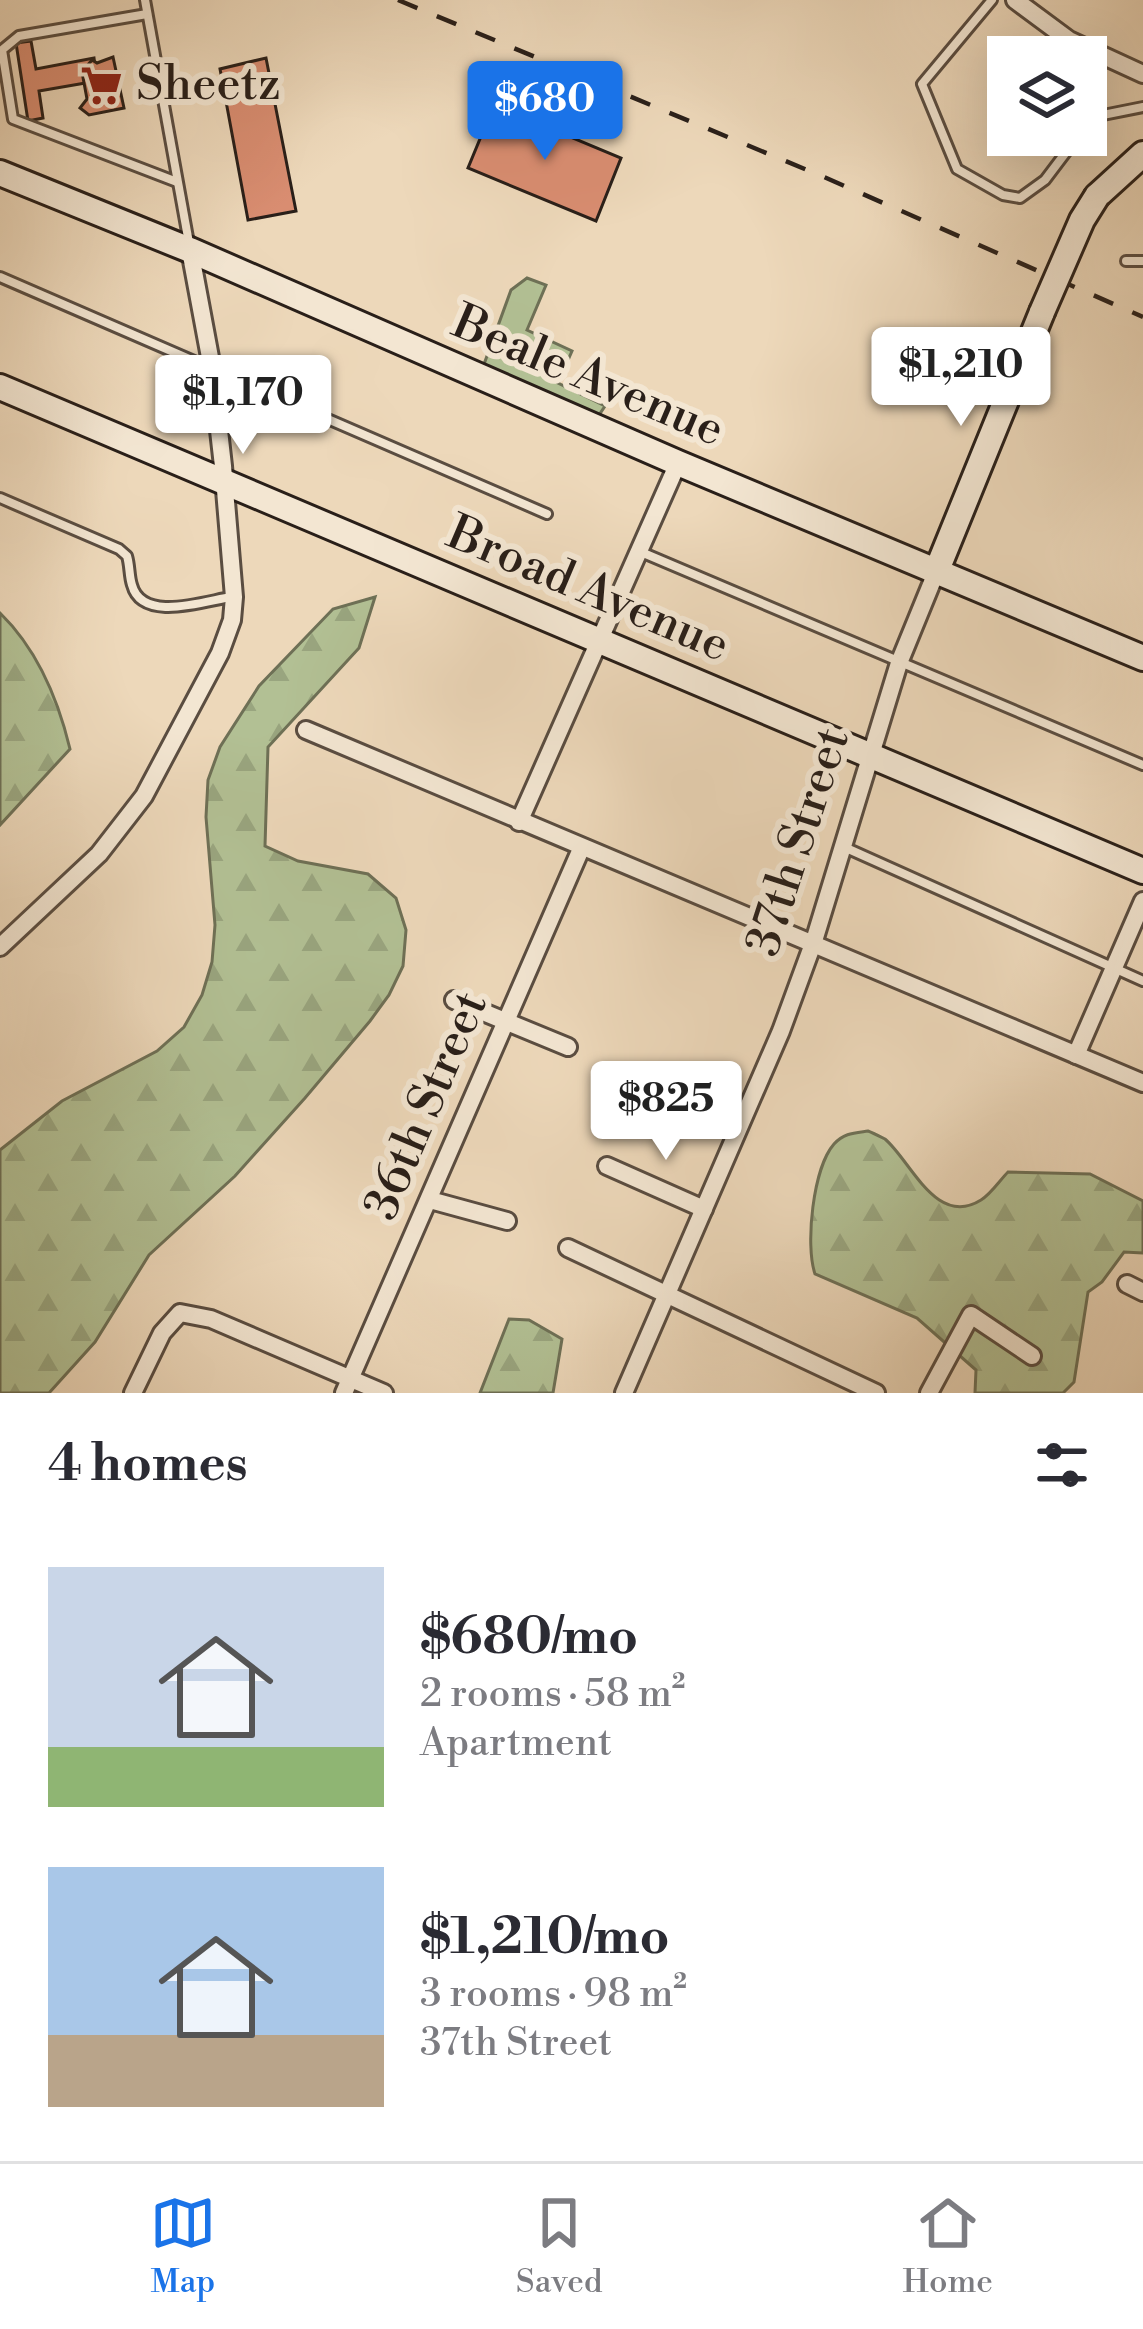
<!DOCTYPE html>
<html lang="en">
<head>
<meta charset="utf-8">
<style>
	:root { --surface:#fff; --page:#f7f7f7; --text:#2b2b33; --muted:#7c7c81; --line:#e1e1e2; --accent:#1a73e8 }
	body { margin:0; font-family:"Libre Bodoni",serif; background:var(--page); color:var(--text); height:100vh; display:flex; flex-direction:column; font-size:45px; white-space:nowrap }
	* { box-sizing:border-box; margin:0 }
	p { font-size:39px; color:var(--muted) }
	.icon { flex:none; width:66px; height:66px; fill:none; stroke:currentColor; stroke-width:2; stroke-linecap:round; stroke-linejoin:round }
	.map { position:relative; height:1393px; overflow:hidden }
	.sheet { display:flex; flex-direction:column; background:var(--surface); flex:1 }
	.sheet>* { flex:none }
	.fabs { position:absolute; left:987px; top:36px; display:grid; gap:24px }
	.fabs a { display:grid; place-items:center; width:120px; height:120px; border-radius:0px; background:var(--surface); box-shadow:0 12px 48px #0002; font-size:60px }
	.price { position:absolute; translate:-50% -102px; padding:0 27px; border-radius:12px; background:#fff; color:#222; font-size:39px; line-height:78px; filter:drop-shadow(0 3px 6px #0008) }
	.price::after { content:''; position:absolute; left:50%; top:72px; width:36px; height:27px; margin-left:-18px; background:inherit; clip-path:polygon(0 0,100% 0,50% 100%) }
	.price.selected { background:var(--accent); color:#fff }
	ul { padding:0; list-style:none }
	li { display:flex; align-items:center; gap:36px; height:300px; padding:0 48px }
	li span { display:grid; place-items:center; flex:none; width:336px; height:240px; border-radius:0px; color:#555 }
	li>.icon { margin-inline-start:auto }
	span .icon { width:144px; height:144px; fill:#fffc; stroke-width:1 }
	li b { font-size:51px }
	h2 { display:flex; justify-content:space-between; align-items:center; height:144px; padding:0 48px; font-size:51px }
	.dock { display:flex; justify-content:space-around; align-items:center; height:168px; border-top:3px solid var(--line); background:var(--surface); font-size:33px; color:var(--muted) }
	.dock a { display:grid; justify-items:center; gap:6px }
	.dock .selected { color:var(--accent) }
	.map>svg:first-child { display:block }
</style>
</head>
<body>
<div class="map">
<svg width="1143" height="1393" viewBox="0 0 1143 1393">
	<defs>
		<pattern id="forest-firs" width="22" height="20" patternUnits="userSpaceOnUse" patternTransform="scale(3)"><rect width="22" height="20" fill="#b2c094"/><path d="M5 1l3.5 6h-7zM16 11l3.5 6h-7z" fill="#99a57f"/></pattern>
	</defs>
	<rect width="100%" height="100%" fill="#edd8ba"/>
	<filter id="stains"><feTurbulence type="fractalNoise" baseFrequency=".00167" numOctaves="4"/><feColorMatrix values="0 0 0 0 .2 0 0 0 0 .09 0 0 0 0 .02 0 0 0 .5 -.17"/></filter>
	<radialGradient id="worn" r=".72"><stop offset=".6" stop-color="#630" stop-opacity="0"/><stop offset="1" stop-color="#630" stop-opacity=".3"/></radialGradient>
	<polygon fill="#b2c094" stroke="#6e7056" stroke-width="3" points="527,278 546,285 527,330 572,351 558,383 605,406 597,418 483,367 511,290"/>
	<g fill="url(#forest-firs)" stroke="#6e7056" stroke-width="3">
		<polygon points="375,597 359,648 268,747 265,846 298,861 368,874 396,898 406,930 403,966 389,995 370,1021 305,1098 235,1176 149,1255 95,1342 49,1393 0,1393 0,1150 62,1101 157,1051 184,1027 202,995 212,962 215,925 206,817 208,780 220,747 259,686 333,609"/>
		<path d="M 0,613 C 37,649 58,699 70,749 L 0,825 Z"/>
		<path d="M 868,1131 C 871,1132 883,1138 885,1139 C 911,1161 936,1228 981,1200 C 991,1194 1000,1180 1008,1172 L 1090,1174 L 1143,1201 L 1143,1253 L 1124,1252 L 1102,1282 L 1088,1292 L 1074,1382 L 1063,1393 L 975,1393 L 976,1370 L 917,1318 L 815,1274 C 805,1245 813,1168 834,1144 C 844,1133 854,1133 868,1131 Z"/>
		<polygon points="509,1319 529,1320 562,1339 553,1393 480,1393"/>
	</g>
	<g fill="#d98d71" stroke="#291f19" stroke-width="3">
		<polygon points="31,41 36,69 94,58 97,81 39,91 43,118 28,121 16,43"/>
		<polygon points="113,57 124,108 89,115 80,108 87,99 82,72 92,60 97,63"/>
		<polygon points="266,58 296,211 248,220 220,69"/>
		<polygon points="494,105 621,158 596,221 468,168"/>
	</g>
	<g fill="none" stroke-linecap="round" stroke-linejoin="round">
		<defs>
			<g id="lane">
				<polyline points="145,0 189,243"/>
				<polyline points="992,0 922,84 957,169 1003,195 1020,198 1045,180 1079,135"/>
				<polyline points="147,14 19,36 2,50 13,119 177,182"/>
				<polyline points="1086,126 1093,117 1143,107"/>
				<polyline points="1126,261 1143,261"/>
				<polyline points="0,277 547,514"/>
				<path d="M 0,498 L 119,549 L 127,556 C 130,566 129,576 132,585 C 142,623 205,601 231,597"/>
				<polyline points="641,552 1143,765"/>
				<polyline points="844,847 1143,981"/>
			</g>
			<g id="street">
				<polyline points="1015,0 1069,40 1143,74"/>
				<polyline points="306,730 1143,1083"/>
				<polyline points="519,822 678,463"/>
				<polyline points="0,947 99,854 144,796 220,653 232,620 234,597 223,466 212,368 190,250"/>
				<polyline points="454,1000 568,1047"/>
				<polyline points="1076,1055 1143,901"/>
				<polyline points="607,1166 704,1209"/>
				<polyline points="430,1200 507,1221"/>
				<polyline points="568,1248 876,1393"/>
				<polyline points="1127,1284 1143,1292"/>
				<polyline points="133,1393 162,1333 180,1313 211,1319 384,1393"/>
				<polyline points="344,1393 581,849"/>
				<polyline points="624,1393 781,1031 814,941 899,663 937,570"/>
				<polyline points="929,1393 971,1315 1032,1356"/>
			</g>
			<g id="secondary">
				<polyline points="0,173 190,250 678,463 1143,658"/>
				<polyline points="1097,196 1143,154"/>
				<polyline points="0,387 1143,871"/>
				<polyline points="937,570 1042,312"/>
			</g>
		</defs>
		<use href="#lane" stroke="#5a4d41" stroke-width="14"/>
		<use href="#street" stroke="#5a4d41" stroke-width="22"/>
		<use href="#secondary" stroke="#291f19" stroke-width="30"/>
		<use href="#lane" stroke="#f3e6d2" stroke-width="8"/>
		<use href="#street" stroke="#f3e6d2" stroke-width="16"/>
		<use href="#secondary" stroke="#f3e6d2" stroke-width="24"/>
		<polyline stroke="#291f19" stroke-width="4.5" stroke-dasharray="21 21" stroke-linecap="butt" points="398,0 824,177 1143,317"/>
		<defs>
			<polyline id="secondary-bridge" points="1042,312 1082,220 1097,196"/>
		</defs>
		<use href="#secondary-bridge" stroke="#291f19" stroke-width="30" stroke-linecap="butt"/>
		<use href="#secondary-bridge" stroke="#f3e6d2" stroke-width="24"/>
	</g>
	<defs>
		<symbol id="supermarket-bare" viewBox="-9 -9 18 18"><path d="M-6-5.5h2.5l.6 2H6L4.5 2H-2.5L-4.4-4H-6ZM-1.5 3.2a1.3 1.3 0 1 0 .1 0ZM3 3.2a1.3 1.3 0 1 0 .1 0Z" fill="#8f2418" stroke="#f3e6d2" stroke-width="2.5" paint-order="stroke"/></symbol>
	</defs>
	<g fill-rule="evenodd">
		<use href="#supermarket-bare" x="72" y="56" width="59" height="59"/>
	</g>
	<g text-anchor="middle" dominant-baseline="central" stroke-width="12" stroke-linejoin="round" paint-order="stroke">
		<g font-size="48" fill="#291f19" stroke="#f3e6d2" text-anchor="start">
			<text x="136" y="85">Sheetz</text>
		</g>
		<g font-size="48" fill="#291f19" stroke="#f3e6d2">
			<text transform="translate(588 377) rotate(23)">Beale Avenue</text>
			<text transform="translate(588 590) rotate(23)">Broad Avenue</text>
			<text transform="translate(799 842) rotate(-72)">37th Street</text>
			<text transform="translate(427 1106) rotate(-67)">36th Street</text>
		</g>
	</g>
	<rect width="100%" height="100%" filter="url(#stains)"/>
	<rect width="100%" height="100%" fill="url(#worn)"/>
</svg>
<div class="fabs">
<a><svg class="icon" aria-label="layers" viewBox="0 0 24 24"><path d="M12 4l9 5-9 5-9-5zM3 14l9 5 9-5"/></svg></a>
</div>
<b class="price selected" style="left:545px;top:163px">$680</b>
<b class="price" style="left:961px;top:429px">$1,210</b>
<b class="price" style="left:243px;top:457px">$1,170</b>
<b class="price" style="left:666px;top:1163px">$825</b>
</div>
<section class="sheet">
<h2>4 homes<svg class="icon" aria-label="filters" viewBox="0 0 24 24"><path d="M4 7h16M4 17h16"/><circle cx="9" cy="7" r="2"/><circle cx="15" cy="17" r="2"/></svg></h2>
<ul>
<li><span style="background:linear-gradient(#c9d6e8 75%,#8fb573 0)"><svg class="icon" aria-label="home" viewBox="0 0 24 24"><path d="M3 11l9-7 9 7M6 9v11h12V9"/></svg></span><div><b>$680/mo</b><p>2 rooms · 58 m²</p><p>Apartment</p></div></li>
<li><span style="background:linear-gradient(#a9c7e8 70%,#b9a48a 0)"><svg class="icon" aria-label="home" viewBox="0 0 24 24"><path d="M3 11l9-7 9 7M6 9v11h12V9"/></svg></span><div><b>$1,210/mo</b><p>3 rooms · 98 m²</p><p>37th Street</p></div></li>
</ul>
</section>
<nav class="dock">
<a class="selected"><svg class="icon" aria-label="map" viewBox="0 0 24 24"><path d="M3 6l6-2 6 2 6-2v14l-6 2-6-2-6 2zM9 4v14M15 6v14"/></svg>Map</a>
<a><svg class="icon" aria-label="saved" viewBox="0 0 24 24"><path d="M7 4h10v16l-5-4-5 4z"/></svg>Saved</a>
<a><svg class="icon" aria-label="home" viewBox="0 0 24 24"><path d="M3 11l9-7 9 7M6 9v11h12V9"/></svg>Home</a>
</nav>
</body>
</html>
